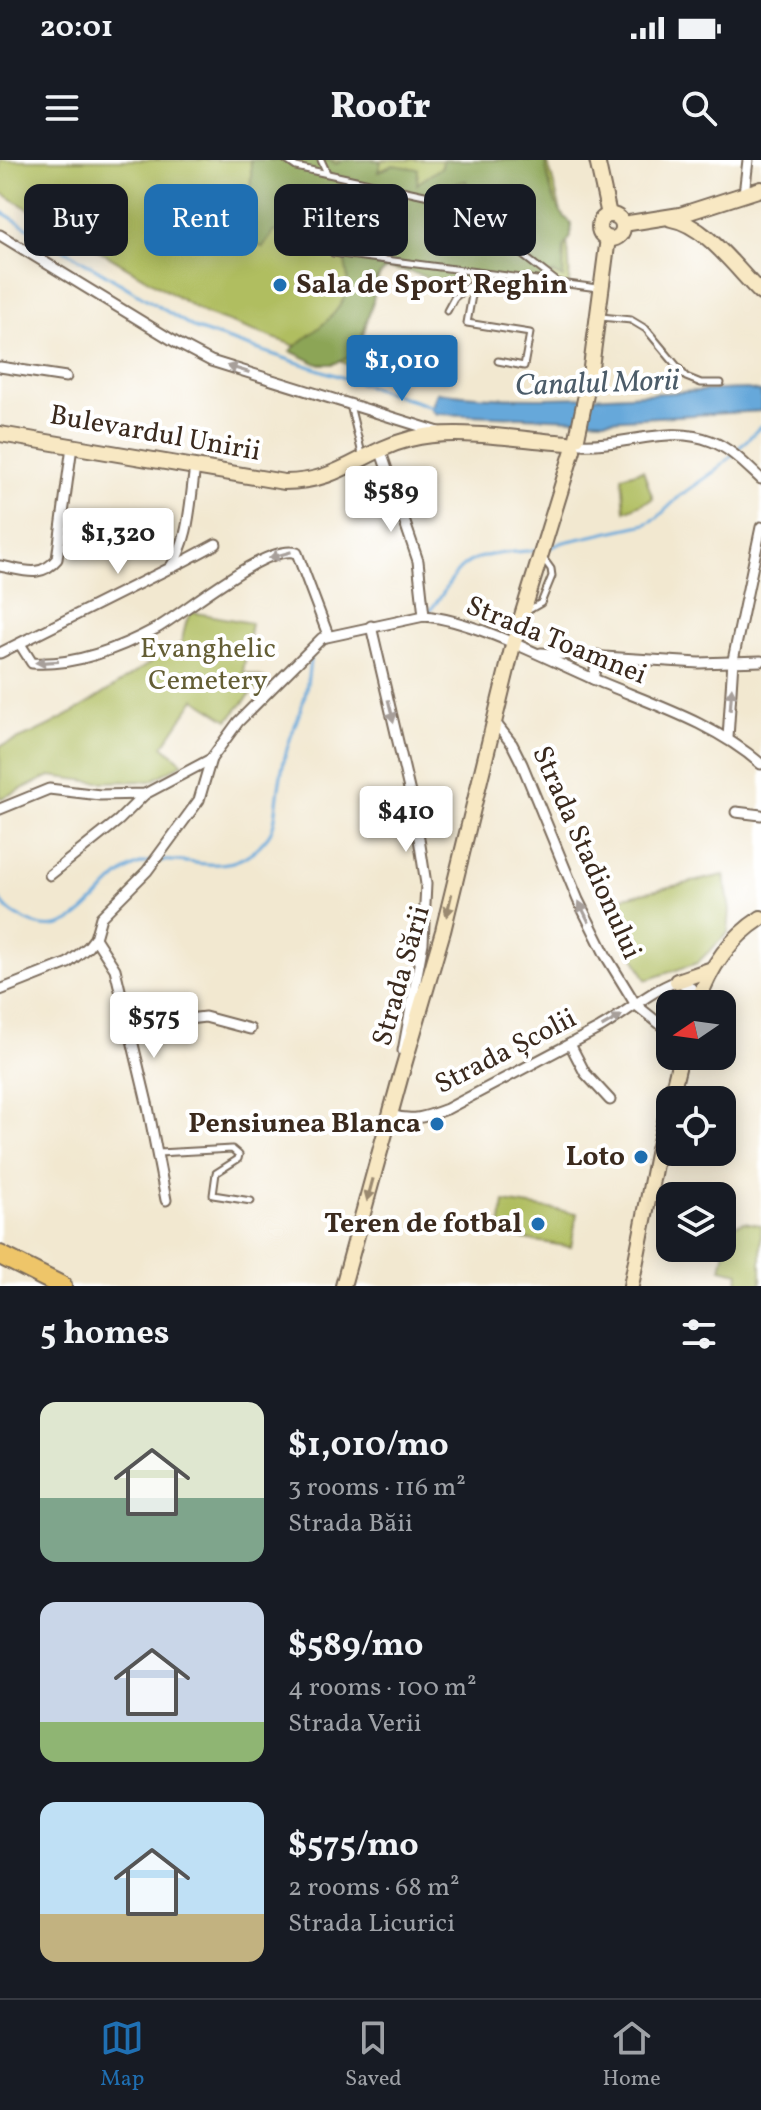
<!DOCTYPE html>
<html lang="en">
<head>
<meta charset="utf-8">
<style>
	:root { --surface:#171b24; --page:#242831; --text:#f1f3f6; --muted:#9ea1a6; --line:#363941; --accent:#1f6fb2 }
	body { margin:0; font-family:Vollkorn,serif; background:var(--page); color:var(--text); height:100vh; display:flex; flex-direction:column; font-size:30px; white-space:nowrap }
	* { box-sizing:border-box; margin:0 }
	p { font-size:26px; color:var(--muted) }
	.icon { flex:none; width:44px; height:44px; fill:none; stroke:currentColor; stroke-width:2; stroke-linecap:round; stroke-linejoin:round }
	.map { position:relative; height:1126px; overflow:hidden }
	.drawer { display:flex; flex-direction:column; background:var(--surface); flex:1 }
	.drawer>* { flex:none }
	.guide { position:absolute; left:24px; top:24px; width:714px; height:72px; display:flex; gap:16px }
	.needle { width:52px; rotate:257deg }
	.controls { position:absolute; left:656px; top:830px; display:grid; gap:16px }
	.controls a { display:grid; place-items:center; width:80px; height:80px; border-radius:16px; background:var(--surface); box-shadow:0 4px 20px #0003; font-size:40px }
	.price { position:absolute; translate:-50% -68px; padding:0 18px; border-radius:8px; background:#fff; color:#222; font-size:26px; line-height:52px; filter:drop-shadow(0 2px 4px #0008) }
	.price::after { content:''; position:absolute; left:50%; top:48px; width:24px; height:18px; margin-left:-12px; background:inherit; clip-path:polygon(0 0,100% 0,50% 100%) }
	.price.on { background:var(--accent); color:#fff }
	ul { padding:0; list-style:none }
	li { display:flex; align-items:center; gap:24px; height:200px; padding:0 40px }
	li span { display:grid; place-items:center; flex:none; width:224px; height:160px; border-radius:16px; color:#555 }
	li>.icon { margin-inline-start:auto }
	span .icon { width:96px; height:96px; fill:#fffc; stroke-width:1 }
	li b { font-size:34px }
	h2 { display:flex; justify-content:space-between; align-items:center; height:96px; padding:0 40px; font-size:34px }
	.tag { padding:0 28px; border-radius:16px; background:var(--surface); box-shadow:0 4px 20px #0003; font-size:28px; line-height:72px }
	.tag.on { background:var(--accent); color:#fff }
	.status { display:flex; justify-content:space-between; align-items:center; height:56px; padding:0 40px; background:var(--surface); direction:ltr }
	.status svg { height:22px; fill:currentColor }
	header { display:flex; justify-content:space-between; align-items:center; height:104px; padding:0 40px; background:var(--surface); font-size:36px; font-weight:800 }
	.menu { display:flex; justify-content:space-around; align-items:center; height:112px; border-top:2px solid var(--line); background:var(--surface); font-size:22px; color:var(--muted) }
	.menu a { display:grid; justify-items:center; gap:4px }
	.menu .on { color:var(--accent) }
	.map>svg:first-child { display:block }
</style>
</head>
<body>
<div class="status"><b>20:01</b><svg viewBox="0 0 49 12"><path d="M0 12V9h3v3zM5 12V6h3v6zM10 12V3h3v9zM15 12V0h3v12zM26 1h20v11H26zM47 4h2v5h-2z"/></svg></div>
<header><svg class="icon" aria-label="menu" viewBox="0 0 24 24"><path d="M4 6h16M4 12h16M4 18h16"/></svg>Roofr<svg class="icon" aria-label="search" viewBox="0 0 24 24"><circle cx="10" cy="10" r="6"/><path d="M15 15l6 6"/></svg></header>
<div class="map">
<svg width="761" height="1126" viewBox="0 0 761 1126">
	<rect width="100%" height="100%" fill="#fff"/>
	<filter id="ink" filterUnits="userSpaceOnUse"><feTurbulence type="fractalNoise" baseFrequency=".0125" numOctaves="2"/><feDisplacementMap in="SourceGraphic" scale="16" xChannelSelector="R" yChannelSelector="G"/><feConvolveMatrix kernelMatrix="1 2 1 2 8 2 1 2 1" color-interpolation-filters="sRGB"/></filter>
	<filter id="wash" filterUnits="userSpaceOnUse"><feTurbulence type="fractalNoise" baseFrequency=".006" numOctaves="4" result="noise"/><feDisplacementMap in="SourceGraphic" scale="32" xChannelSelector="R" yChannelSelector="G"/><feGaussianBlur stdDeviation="1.8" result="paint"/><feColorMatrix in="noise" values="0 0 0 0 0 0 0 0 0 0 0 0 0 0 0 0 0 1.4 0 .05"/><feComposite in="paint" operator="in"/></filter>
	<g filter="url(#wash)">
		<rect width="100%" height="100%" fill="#f2e8d0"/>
		<g fill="#b0be61" stroke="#767440" stroke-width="2">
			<path d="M 0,0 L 547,0 C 559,44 574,88 568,134 L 381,108 L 355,207 L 206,154 L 0,32 Z"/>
			<polygon points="643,310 653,339 625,351 622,316"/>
			<path d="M 191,452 L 251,463 L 243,512 L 265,518 L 228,560 L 195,539 L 163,586 L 183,603 L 151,621 L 96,622 L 50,616 L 0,639 L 0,586 C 66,565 122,519 181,483 C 185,471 184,463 191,452 Z"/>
			<polygon points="724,715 730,750 728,773 697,803 646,820 606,741"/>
			<polygon points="504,1042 577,1053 571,1087 499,1075"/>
			<polygon points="744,1062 761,1065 761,1126 748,1126 738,1122 739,1113 721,1109 730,1067"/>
		</g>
		<path fill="#8ca557" stroke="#64683a" stroke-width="2" fill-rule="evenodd" d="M 250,0 L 330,0 L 336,4 L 343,0 L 377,0 L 381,2 L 378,12 L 393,5 L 418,9 L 417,24 L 442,7 L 443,0 L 545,0 C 549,24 552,47 571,63 L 571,77 L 564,87 L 563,118 L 553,113 L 539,125 L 467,114 L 456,126 C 432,122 411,109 388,107 L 375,120 L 373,142 L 360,181 L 352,196 L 333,204 L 318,204 L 290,191 C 308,174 331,163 343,140 C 355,116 339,94 341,73 C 342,67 345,62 345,55 C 345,34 327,30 311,41 L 310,58 L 320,67 L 320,76 L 313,81 L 300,79 L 291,68 L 274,72 L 263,87 L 247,83 L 240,66 C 247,49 254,17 250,0 ZM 466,21 L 467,28 L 462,38 C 470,52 481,52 488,66 L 507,73 L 502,82 C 485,78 472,60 459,50 L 445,50 L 439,45 L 455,24 Z"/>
		<path fill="#66a8da" stroke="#50697c" stroke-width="2" d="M 747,229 L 761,232 L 761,251 L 606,260 L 437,254 L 431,250 L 437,232 C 539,246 644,232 747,229 Z"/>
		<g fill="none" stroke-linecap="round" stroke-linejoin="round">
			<g stroke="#66a8da" stroke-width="3">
				<polyline points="0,51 196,169 435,248"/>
				<polyline points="549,388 564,382 646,364 657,358 681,335 718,309 761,266"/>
				<path d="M 428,452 C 441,440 447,424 458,411 C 474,391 514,393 537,390"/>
				<path d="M 0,739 C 8,751 14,755 27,761 C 82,787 100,713 144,703 C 192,692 229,726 268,676 C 276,666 276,647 278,635 C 280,621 282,606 286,593 C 291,573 300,555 305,535 C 308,521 309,507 311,493"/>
			</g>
		</g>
	</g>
	<g filter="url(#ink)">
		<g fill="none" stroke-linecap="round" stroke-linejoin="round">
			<defs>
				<g id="lane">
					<polyline points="286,0 296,7 452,41 560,124"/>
					<polyline points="321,0 327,13"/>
					<polyline points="333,93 598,128"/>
					<polyline points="476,113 467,163 530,173 524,206 498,201"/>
					<polyline points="447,151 454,138 474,122"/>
					<polyline points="601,157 631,160 646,169 686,217 701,223 721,223"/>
					<polyline points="350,245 363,298"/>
					<polyline points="527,451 541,443 552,416 551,409 543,398"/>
					<polyline points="158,993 232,989 239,995 238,999 216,1013 213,1035 251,1041"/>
				</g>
				<g id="street">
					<polyline points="744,34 748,0"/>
					<polyline points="0,75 177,183 211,201 439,272"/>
					<polyline points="0,207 66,217"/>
					<path d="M 581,284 C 624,287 669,264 711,281 C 730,288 746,305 761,319"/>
					<polyline points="380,289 418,401 424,456"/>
					<path d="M 0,406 C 24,410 40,419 57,399 L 72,286"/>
					<polyline points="173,407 216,384"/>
					<polyline points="371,466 416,659 426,724 423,783 403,891"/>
					<path d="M 20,484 L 32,503 C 75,506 120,488 157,468 C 185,452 268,382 297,393 L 328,475"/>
					<path d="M 0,493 L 170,408 C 190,381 190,340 195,307"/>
					<polyline points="541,493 699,503 761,501"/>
					<polyline points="593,519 598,495"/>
					<polyline points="494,561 512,584 522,604 578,740 606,796 636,845 670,872"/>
					<polyline points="728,578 733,500 761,367"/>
					<path d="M 0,649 L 49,629 L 100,635 L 145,634 L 211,599 L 238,562 L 322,478 L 424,456 C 473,460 545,498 591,518 C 649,543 713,562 761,604"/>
					<polyline points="736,652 761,655"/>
					<polyline points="50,715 119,660 145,634"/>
					<polyline points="95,778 115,809 148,947 166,1040"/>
					<polyline points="0,830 68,803 88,787 95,778 101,757 147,711 199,640 211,599"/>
					<polyline points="130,866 205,857 250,869"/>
					<polyline points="570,884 585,913 610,940"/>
					<path d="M 391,955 C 412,962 426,957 447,949 L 600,868 C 626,853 648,832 677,821 L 691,828 L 699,839"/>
				</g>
				<g id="secondary">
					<polyline points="597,0 609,55"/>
					<circle cx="611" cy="67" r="12"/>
					<path d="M 671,59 C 706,65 736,109 761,133"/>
					<polyline points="623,64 680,55 761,29"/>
					<path d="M 0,274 L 284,322 C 340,322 360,292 410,279 C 454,267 521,280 568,283"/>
					<polyline points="577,278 590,215 608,78"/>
					<polyline points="677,821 712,809"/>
					<path d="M 697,844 C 709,809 730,778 761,758"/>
					<polyline points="343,1126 401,915 443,771 513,485 573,290"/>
					<polyline points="631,1126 657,994 681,896"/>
				</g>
				<polyline id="highway" points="0,1095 62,1126"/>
			</defs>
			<use href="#lane" stroke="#7b6c5c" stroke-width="9"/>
			<use href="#street" stroke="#7b6c5c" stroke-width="13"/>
			<use href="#secondary" stroke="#7b6c5c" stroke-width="18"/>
			<use href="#highway" stroke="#7b6c5c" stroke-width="22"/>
			<use href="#lane" stroke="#fff" stroke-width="5"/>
			<use href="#street" stroke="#fff" stroke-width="9"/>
			<use href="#secondary" stroke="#f8e8c3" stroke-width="14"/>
			<use href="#highway" stroke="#eec569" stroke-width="18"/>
		</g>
		<defs><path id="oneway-solid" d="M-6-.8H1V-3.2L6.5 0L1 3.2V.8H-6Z" transform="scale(2)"/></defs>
		<g fill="#a79f9a">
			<use href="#oneway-solid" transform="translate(238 209) rotate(-163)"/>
			<use href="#oneway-solid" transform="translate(280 395) rotate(164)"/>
			<use href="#oneway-solid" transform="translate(47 502) rotate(177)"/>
			<use href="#oneway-solid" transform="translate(731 539) rotate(-86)"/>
			<use href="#oneway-solid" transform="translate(391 551) rotate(76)"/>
			<use href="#oneway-solid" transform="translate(584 752) rotate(-116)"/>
			<use href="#oneway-solid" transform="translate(612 861) rotate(-30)"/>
		</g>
		<g fill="#9a8970">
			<use href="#oneway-solid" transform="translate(449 745) rotate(103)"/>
			<use href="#oneway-solid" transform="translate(370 1030) rotate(105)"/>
		</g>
	</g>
	<g fill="#1f6fb2" stroke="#fff" stroke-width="3">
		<circle cx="280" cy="125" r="8"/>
		<circle cx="437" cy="964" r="8"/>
		<circle cx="641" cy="997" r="8"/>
		<circle cx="538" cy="1064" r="8"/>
	</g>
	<g text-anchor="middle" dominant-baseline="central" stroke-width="8" stroke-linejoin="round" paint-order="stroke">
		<g font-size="28" font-weight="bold" fill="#3b2a1e" stroke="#fff" text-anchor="end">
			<text x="296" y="125" text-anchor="start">Sala de Sport Reghin</text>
			<text x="421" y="964">Pensiunea Blanca</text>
			<text x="625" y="997">Loto</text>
			<text x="522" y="1064">Teren de fotbal</text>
		</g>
		<g font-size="28" fill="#3b2a1e" stroke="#fff">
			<text transform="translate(155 274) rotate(10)">Bulevardul Unirii</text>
			<text transform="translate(556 481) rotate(22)">Strada Toamnei</text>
			<text transform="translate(586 693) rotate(66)">Strada Stadionului</text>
			<text transform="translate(402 816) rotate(-74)">Strada Sării</text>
			<text transform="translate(506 892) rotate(-27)">Strada Școlii</text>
		</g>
		<g font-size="28" fill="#645e35" stroke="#fff">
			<text x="208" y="489">Evanghelic<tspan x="208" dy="32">Cemetery</tspan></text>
		</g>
		<g font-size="30" font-style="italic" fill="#4c5c69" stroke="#fff">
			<text transform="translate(597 224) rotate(-2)">Canalul Morii</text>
		</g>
	</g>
</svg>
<div class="controls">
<a><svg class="needle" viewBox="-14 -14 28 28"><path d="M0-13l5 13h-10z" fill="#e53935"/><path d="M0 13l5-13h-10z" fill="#9ea1a6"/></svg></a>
<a><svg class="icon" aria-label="locate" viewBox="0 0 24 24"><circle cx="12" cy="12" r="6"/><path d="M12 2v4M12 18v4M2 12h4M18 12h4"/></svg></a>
<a><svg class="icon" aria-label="layers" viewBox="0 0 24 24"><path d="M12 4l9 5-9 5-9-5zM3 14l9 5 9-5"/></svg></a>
</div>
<b class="price on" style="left:402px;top:243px">$1,010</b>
<b class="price" style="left:391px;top:374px">$589</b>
<b class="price" style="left:118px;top:416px">$1,320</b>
<b class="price" style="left:406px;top:694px">$410</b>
<b class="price" style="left:154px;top:900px">$575</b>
<div class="guide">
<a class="tag">Buy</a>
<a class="tag on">Rent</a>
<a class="tag">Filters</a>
<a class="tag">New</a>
</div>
</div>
<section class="drawer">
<h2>5 homes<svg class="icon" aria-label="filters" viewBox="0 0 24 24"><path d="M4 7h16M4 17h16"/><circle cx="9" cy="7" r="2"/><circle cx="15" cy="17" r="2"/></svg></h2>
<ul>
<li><span style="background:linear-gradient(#dfe7d0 60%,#7fa58c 0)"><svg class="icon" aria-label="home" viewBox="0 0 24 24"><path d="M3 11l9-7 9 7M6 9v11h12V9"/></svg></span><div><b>$1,010/mo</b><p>3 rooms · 116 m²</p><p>Strada Băii</p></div></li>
<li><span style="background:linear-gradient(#c9d6e8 75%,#8fb573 0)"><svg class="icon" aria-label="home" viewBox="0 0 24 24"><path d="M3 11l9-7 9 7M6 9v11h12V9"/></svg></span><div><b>$589/mo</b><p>4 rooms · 100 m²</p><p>Strada Verii</p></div></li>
<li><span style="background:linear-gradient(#bfe0f5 70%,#c2b280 0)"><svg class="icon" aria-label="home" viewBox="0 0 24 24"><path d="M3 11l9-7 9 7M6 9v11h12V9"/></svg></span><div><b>$575/mo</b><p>2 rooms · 68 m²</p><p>Strada Licurici</p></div></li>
</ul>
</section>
<nav class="menu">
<a class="on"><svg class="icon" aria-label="map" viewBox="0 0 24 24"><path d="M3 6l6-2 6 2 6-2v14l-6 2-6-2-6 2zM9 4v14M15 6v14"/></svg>Map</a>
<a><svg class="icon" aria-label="saved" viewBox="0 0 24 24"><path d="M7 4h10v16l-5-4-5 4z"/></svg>Saved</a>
<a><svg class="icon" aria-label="home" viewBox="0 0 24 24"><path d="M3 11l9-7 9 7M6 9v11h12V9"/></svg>Home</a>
</nav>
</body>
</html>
